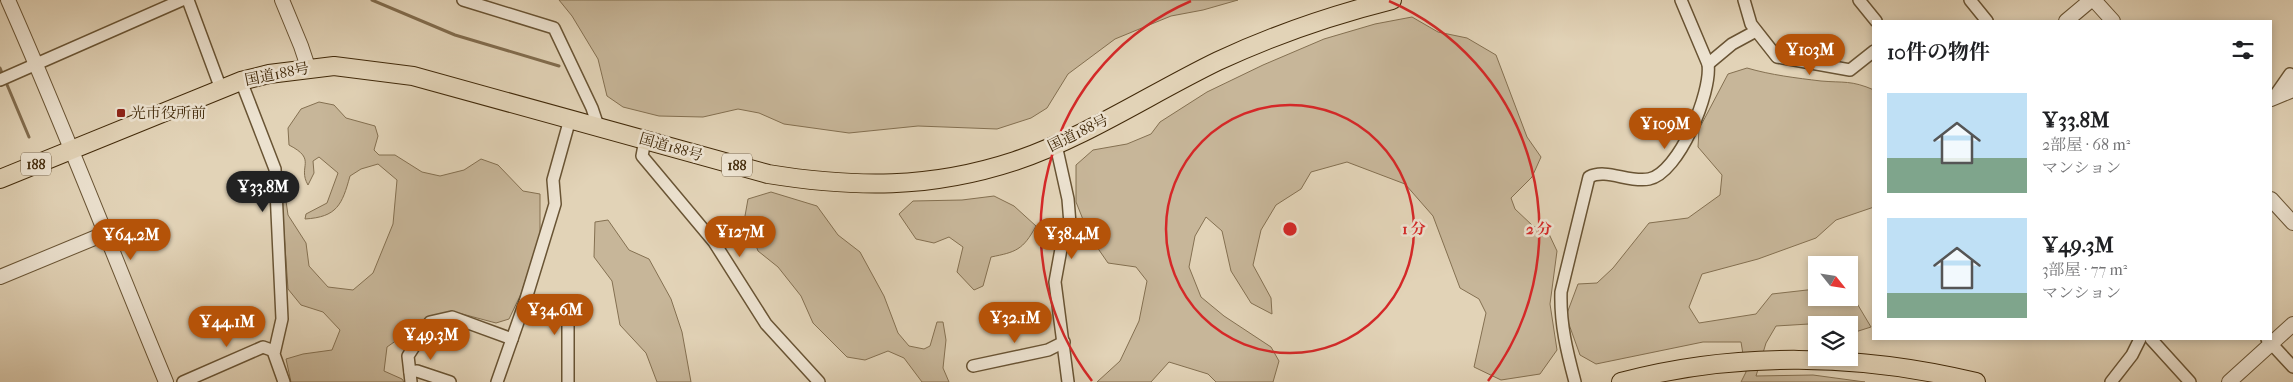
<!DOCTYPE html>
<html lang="ja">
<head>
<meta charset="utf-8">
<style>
	:root { --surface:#fff; --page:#f2f2f2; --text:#202124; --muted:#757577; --accent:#b45309 }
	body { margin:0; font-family:"IM FELL French Canon","Noto Serif JP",serif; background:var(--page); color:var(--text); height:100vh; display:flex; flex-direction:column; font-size:19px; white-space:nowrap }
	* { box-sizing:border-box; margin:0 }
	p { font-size:16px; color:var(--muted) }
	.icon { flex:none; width:28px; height:28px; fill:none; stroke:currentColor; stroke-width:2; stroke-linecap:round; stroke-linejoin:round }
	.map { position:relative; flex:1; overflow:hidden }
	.details { position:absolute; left:1872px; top:20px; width:400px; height:320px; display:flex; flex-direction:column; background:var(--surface); border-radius:0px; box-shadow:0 2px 8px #0003 }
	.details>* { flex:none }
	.needle { width:32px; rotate:120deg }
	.controls { position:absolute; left:1808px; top:256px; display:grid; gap:10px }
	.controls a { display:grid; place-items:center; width:50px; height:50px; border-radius:0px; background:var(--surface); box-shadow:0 2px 8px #0003; font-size:25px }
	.price { position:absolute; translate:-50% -42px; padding:0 11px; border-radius:18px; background:var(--accent); color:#fff; font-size:16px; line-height:32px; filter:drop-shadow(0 1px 2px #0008) }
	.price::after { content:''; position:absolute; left:50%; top:30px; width:15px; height:11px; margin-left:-8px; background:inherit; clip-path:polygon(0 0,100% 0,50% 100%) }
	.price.active { background:#222; color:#fff }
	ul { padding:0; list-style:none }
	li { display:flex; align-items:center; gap:15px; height:125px; padding:0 15px }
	li span { display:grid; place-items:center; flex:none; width:140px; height:100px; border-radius:0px; color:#555 }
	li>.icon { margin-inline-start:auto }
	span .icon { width:60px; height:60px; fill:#fffc; stroke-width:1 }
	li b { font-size:21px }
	h2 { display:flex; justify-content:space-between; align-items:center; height:60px; padding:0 15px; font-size:21px }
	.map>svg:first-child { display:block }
</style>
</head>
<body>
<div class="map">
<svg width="2293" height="382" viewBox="0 0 2293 382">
	<rect width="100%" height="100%" fill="#e2d3b7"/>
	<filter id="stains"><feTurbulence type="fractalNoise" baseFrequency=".004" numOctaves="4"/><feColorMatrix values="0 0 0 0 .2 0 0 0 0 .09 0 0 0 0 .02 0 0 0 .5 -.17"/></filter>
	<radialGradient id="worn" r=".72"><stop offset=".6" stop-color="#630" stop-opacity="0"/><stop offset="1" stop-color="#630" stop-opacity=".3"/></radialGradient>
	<g fill="#c7b699" stroke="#847051">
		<polygon points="559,0 1238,0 1203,10 1171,16 1115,39 1068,74 1047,108 1031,118 997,129 918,126 849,133 784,124 759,113 738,109 703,117 659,116 623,107 607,96 598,59 572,16"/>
		<polygon points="1412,17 1438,32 1467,38 1496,55 1527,137 1541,157 1532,177 1511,198 1515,209 1533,226 1549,234 1557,251 1550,304 1557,350 1540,374 1501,380 1474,367 1486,313 1479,299 1460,288 1433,216 1405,184 1347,162 1311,172 1301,189 1276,205 1261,230 1253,265 1271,298 1272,314 1251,303 1231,271 1222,231 1206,217 1195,236 1189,267 1201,297 1224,316 1271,347 1279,361 1273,382 1216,382 1208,374 1169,362 1151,382 1097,382 1120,361 1139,321 1147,281 1136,267 1108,263 1090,237 1076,202 1076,165 1093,150 1127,144 1151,134 1160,122 1207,92 1263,65 1324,39 1375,24"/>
		<path d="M 1747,68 C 1771,75 1796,78 1821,81 C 1844,83 1851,80 1874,90 L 1874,207 L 1836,220 L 1816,238 L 1758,259 L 1702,274 L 1689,307 L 1699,323 L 1756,314 L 1772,294 L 1816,289 L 1816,298 L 1849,298 L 1849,290 L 1871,327 L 1849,334 L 1849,325 L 1816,325 L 1816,327 L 1809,324 L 1776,326 L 1766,343 L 1756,376 L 1813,375 L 1865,382 L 1741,382 L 1746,372 L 1741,342 L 1703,342 L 1596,364 L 1580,355 L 1566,316 L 1578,284 L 1597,283 L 1613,268 L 1649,223 L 1688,218 L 1720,195 L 1722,175 L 1698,147 L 1699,129 L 1728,74 Z"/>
		<path d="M 319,102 L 334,105 L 346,118 L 375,126 L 378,136 L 374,150 L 379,155 L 395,155 L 422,172 L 440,176 L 464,170 L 481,159 L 498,165 L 523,191 L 540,194 L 540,234 L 521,294 L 509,319 L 496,323 L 451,311 L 426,320 L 407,342 L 397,340 L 387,347 L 384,371 L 402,379 L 404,382 L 291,382 L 286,359 L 303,354 L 332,350 L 340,330 L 323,312 L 301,305 L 288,289 L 282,203 L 286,201 L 288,215 L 306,243 L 309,266 L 328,287 L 353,290 L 373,273 L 393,224 L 397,180 L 378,164 L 361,169 L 350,176 C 342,205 337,217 305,219 L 306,214 L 327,203 L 338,173 L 319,157 L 313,161 L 314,173 L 308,185 C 297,166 318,160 289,145 L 288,128 L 301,109 Z"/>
		<polygon points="771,192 817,206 838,235 860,252 884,296 898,333 909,346 924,349 930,346 937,322 943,322 946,340 943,368 949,382 922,382 904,358 888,351 865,360 847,357 813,323 801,296 778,267 758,251 745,216 748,199"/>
		<path d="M 994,196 L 1014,206 L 1036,226 C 1023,250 1016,252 991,257 L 983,286 L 974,290 L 957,272 L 963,247 L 949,237 L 934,243 L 916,239 L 899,214 L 913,201 L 962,200 Z"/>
		<polygon points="608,220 629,250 649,259 671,299 682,332 691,382 657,382 646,353 620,325 612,281 594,257 595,222"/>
	</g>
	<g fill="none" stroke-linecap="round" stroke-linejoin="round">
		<g stroke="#816c4e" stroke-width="3">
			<polyline points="372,0 455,35 559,66"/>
			<polyline points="0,68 29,137"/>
		</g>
		<defs>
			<g id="minor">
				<polyline points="188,0 221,89"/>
				<polyline points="463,0 554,28 592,108 598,126"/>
				<polyline points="1744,0 1751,24 1777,57 1850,70 1874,51"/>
				<polyline points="1859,0 1876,21"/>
				<polyline points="1970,0 1987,21"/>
				<polyline points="1708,64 1732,44 1756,31"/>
				<polyline points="0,80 182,0"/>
				<polyline points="241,81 275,169 282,319 274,354 284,382"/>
				<polyline points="2274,97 2290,74 2293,86"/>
				<polyline points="645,140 642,156 714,242 766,324 819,382"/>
				<polyline points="1056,145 1068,199 1070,224 1061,249 1055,282 1068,382"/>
				<polyline points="525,302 568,317 568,382"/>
				<polyline points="2151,339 2190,382"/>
				<polyline points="2267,339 2293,367"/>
				<polyline points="973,366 1048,350 1064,342"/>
				<polyline points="410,372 417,371 450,382"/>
				<polyline points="183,382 263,347 274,351"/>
				<polyline points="411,382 408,356 430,322 452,317 512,339"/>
				<polyline points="497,382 525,302 555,204 553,180 570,119"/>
				<path d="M 1575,382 C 1567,352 1560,324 1561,292 L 1589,177 C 1606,168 1629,183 1649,179 C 1679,173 1712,92 1708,64 L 1681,0"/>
				<polyline points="2111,382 2132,355 2140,339"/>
			</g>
			<g id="tertiary">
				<path d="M 8,0 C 64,126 113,255 166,382"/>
				<polyline points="282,0 301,46 308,67"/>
				<polyline points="2094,0 2113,21"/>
				<polyline points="2066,21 2091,0"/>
				<polyline points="2271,99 2293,90"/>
				<polyline points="2271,199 2293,223"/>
				<polyline points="0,277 104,234"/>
				<polyline points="2229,382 2293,324"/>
			</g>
			<path id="primary" d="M 1621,382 C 1736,351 1861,354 1976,382"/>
			<path id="trunk" d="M 0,179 L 241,81 L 269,74 L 334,66 L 413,76 L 768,174 C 855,188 930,189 1015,161 C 1086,137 1150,94 1218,61 C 1274,35 1332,15 1392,0"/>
		</defs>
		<use href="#minor" stroke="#695434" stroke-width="14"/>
		<use href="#tertiary" stroke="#695434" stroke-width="16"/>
		<use href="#primary" stroke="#412909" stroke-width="20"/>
		<use href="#trunk" stroke="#412909" stroke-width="20"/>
		<use href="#minor" stroke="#ece2d0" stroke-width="11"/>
		<use href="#tertiary" stroke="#ece2d0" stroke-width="14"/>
		<use href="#primary" stroke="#e2d3b7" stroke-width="18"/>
		<use href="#trunk" stroke="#e2d3b7" stroke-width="18"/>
	</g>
	<g fill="none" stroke="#d62828" stroke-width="2.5">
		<circle cx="1290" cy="229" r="124"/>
		<path d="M1092 381A249 249 0 0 1 1191 1M1389 1A249 249 0 0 1 1488 381"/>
	</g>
	<rect fill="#8f2418" stroke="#ece2d0" stroke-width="2" x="116" y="108" width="10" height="10" rx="2.5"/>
	<g text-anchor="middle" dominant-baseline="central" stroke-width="5" stroke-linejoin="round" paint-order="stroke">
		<g fill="#ece2d0" stroke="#746045" stroke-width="1">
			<rect x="21" y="152.5" width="30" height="23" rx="4"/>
			<rect x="722" y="153.5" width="30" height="23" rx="4"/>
		</g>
		<g font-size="14" font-weight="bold" fill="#412909">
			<text x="36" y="164">188</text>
			<text x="737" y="165">188</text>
		</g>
		<g font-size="15" fill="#412909" stroke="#ece2d0">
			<text transform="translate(277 74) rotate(-11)">国道188号</text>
			<text transform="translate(1078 133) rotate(-26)">国道188号</text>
			<text transform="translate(671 147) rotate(16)">国道188号</text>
		</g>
		<g font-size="15" fill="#412909" stroke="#ece2d0" text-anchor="start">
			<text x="131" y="113">光市役所前</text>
		</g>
	</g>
	<circle cx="1290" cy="229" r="8" fill="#d62828" stroke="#ece2d0" stroke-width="2.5"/>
	<g font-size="15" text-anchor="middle" font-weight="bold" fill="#d62828" stroke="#ece2d0" stroke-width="5" stroke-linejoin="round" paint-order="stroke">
		<text x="1414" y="234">1 分</text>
		<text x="1539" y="234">2 分</text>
	</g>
	<rect width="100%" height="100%" filter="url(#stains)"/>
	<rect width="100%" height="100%" fill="url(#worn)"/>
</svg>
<div class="controls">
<a><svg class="needle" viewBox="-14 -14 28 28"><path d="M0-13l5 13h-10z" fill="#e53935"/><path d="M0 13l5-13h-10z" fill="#757577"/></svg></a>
<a><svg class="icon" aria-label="layers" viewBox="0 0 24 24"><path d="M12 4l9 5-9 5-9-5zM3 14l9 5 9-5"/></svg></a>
</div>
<b class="price" style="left:1810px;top:76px">¥103M</b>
<b class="price" style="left:1665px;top:150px">¥109M</b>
<b class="price active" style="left:263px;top:213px">¥33.8M</b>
<b class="price" style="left:740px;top:258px">¥127M</b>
<b class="price" style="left:1072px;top:260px">¥38.4M</b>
<b class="price" style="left:131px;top:261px">¥64.2M</b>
<b class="price" style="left:555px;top:336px">¥34.6M</b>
<b class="price" style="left:1015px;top:344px">¥32.1M</b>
<b class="price" style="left:227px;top:348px">¥44.1M</b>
<b class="price" style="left:431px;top:361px">¥49.3M</b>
<section class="details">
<h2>10件の物件<svg class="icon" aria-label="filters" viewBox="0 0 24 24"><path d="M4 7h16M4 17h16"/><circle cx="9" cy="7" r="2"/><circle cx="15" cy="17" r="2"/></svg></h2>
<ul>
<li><span style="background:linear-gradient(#bfe0f5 65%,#7fa58c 0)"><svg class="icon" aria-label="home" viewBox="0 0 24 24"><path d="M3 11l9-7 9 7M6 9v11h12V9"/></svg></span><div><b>¥33.8M</b><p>2部屋 · 68 m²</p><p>マンション</p></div></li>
<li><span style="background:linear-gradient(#bfe0f5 75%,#7fa58c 0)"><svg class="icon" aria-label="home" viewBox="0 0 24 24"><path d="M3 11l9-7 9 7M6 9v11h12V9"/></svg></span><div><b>¥49.3M</b><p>3部屋 · 77 m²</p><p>マンション</p></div></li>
</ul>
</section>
</div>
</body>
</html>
